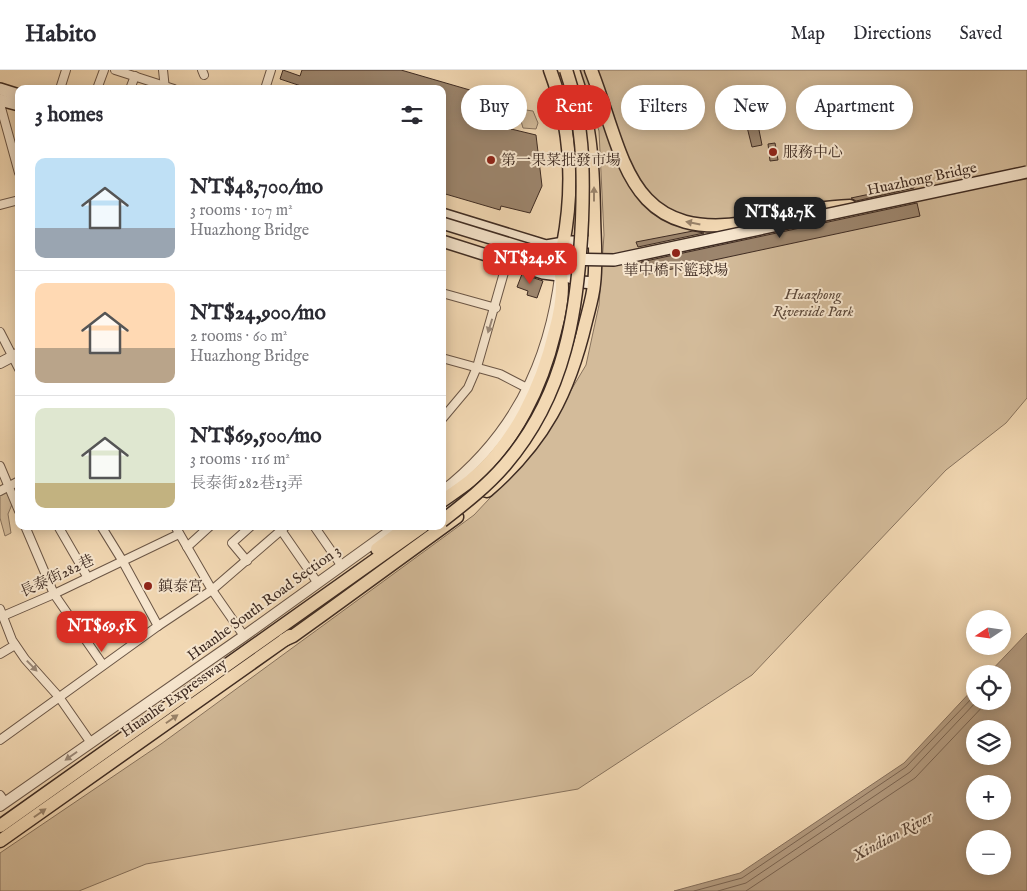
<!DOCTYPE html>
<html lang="en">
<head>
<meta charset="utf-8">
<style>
	:root { --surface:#fff; --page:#f2f2f3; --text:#2b2b33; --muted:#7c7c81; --line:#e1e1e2; --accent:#d93025 }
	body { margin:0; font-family:"IM FELL English","Noto Serif TC",serif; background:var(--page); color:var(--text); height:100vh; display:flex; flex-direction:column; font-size:19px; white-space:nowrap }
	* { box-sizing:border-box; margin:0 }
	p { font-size:16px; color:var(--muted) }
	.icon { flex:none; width:28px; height:28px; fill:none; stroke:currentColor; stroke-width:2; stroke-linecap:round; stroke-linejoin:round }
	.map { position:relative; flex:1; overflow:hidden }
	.details { position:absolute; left:15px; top:15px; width:431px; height:445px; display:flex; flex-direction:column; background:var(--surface); border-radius:10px; box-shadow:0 2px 12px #0003 }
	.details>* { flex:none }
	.banner { position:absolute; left:461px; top:15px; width:475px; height:45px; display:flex; gap:10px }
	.needle { width:32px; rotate:257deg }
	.fabs { position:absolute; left:966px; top:540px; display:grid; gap:10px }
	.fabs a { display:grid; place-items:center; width:45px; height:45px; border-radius:50%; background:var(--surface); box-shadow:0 2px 12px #0003; font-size:25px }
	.price { position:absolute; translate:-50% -42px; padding:0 11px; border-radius:10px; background:var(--accent); color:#fff; font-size:16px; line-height:32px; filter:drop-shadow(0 1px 2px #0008) }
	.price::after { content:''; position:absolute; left:50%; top:30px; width:15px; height:11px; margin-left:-8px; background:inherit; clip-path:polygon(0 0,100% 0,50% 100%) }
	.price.selected { background:#222; color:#fff }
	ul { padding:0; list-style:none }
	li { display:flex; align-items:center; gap:15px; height:125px; padding:0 20px }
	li+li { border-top:1px solid var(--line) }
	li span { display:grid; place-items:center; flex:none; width:140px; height:100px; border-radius:10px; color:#555 }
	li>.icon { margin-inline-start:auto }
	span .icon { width:60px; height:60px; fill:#fffc; stroke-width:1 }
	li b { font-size:21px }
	h2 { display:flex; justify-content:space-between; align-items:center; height:60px; padding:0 20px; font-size:21px }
	.pill { padding:0 18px; border-radius:22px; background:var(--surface); box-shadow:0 2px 12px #0003; font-size:18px; line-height:45px }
	.pill.selected { background:var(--accent); color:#fff }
	header { display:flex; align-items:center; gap:30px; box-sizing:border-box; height:70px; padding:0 25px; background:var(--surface); border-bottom:1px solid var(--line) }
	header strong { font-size:24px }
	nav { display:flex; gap:28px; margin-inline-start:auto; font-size:18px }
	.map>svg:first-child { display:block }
</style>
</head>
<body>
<header>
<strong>Habito</strong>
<nav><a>Map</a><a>Directions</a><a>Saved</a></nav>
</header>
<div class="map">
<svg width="1027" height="821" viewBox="0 0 1027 821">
	<rect width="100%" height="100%" fill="#f2d8b3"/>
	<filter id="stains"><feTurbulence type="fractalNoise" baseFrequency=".004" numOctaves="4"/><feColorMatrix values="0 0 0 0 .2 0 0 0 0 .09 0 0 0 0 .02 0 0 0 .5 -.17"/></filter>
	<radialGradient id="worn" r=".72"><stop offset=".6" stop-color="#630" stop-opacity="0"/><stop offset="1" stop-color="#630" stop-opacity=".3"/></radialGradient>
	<g fill="#d3bb9a" stroke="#88735e">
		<polygon points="579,0 1027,0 1027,328 1006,353 946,400 752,605 578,719 146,794 79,821 0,821 0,783 161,674 474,445 536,379 586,295 599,235 604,165 599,61"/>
		<polygon points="526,40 533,41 538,53 536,59 523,58 521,51"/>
		<polygon points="7,420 13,432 8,444 11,463 5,466 0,448 0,424"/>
	</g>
	<path fill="#b59d82" stroke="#856f5c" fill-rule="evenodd" d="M 1027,563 L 1027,821 L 674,821 L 740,803 L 904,693 L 975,617 L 975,631 L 1002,631 L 1002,604 L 988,604 ZM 975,659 L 1002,659 L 1002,686 L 975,686 ZM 975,714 L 1002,714 L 1002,741 L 975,741 ZM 975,769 L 1002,769 L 1002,796 L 975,796 Z"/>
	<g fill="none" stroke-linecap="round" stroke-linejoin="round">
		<g stroke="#7a6452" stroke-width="1">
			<polyline points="694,821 742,808 906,697 975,625"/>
			<polyline points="718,821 746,813 910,702 977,631"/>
			<polyline points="746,821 915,708 988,631"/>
		</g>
	</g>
	<g fill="#9c856d" stroke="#3e2b22">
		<polygon points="283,0 300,6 302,0 401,0 518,34 511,59 536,65 542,116 530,143 501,136 500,140 442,123 442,19 304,19 304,17 280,9"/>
		<polygon points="758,55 762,75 752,77 747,57"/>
		<polygon points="775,73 778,90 770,91 768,74"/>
		<polygon points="913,115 914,118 856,131 851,128"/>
		<polygon points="917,133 920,146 644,205 641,192"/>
		<polygon points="693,161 704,163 638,177 636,172"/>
		<polygon points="522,204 543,211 537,228 527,225 528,221 517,217"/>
	</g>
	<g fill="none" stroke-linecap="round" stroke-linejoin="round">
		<defs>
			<g id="minor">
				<polyline points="115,0 174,19"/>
				<polyline points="163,0 165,19"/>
				<polyline points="202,0 204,5"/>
				<polyline points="60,19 66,0"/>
				<polyline points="97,19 104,0"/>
				<polyline points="130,19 135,6"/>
				<polyline points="265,19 271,0"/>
				<polyline points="0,34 19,103"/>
				<polyline points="0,135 19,130"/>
				<polyline points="442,223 496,238"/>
				<polyline points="0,262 19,299"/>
				<polyline points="442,288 500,304 529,319"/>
				<polyline points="442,349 468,318 477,297 507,192"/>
				<polyline points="0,396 19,441"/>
				<polyline points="0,421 19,411"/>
				<polyline points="25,456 54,524 103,595"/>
				<polyline points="58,456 88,508"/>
				<polyline points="101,456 122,490 158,556"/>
				<polyline points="175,456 212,520 244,566"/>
				<polyline points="314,456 341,495"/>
				<polyline points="281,460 317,512"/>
				<polyline points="187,477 210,456"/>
				<polyline points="247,491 232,473 251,456"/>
				<polyline points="0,539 12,570 25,589 59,627 91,673"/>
				<polyline points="3,546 54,524 179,464"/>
				<polyline points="0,584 15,575"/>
				<polyline points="0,670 158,556 212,520 286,456"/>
				<polyline points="0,725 5,732"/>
			</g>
			<g id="tertiary">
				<polyline points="0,293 19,283"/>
				<path d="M 442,422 C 523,359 557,275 563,175"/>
				<polyline points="0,736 244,566 397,456"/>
			</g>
			<g id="secondary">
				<polyline points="0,19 19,25"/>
				<polyline points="0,30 19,35"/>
				<polyline points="442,144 546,176 570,172 590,172"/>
				<polyline points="442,171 543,203 567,206 582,212 594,213"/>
			</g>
			<g id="trunk">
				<path d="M 550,0 C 571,56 574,117 563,175"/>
				<path d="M 591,0 C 624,84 626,171 745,153 C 780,147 815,137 850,136"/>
				<path d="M 487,421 C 544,372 569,323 586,251 C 589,239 593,226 594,214 C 597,190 594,165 594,142 C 593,93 590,46 573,0"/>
				<path d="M 442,431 C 452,424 461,418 470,411 C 515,374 542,316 555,261 C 560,243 564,223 561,205"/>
				<polyline points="377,479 408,456"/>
				<polyline points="284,570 293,566 325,543 457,447"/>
				<polyline points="0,756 423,456"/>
				<polyline points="0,771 290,566"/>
			</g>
		</defs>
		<use href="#minor" stroke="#6b5646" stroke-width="10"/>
		<use href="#tertiary" stroke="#6b5646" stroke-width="12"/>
		<use href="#secondary" stroke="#3e2b22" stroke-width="14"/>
		<use href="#trunk" stroke="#3e2b22" stroke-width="15"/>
		<use href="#minor" stroke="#f7e6ce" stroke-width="8"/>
		<use href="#tertiary" stroke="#f7e6ce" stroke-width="10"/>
		<use href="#secondary" stroke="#f7e6ce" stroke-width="11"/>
		<use href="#trunk" stroke="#f2d8b3" stroke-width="12"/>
		<defs>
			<polyline id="secondary-bridge" points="442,153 559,189 614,190 1027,102"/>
			<path id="trunk-bridge" d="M 442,451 C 464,434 487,416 505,395 C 566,324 578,240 582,150 C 584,98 583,49 566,0"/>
		</defs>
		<use href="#secondary-bridge" stroke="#3e2b22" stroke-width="14" stroke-linecap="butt"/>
		<use href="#trunk-bridge" stroke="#3e2b22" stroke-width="15" stroke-linecap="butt"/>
		<use href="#secondary-bridge" stroke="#f7e6ce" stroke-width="11"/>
		<use href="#trunk-bridge" stroke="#f2d8b3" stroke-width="12"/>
	</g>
	<defs><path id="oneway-solid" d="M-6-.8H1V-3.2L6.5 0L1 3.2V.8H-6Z" transform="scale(1.25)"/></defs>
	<g fill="#98826a">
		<use href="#oneway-solid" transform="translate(594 124) rotate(-90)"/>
		<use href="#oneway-solid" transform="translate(693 153) rotate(-169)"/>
		<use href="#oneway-solid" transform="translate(172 649) rotate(-35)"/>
		<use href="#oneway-solid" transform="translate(40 743) rotate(-35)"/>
	</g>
	<g fill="#9a8878">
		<use href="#oneway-solid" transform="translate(490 256) rotate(107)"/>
		<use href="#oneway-solid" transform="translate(32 596) rotate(46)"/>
		<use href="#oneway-solid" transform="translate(71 686) rotate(145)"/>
	</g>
	<g fill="#8f2418" stroke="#f7e6ce" stroke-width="2">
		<circle cx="773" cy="82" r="5"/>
		<circle cx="491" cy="90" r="5"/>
		<circle cx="676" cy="183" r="5"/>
		<circle cx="148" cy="516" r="5"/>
	</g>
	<g text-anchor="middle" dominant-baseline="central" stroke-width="4" stroke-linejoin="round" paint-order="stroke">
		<g font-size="15" fill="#3e2b22" stroke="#f7e6ce" text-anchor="start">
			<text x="783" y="82">服務中心</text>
			<text x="501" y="90">第一果菜批發市場</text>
			<text x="676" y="200" text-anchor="middle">華中橋下籃球場</text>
			<text x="158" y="516">鎮泰宮</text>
		</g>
		<g font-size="15" fill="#3e2b22" stroke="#f7e6ce">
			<text transform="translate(922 109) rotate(-12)">Huazhong Bridge</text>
			<text transform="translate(57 506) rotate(-25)">長泰街282巷</text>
			<text transform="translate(264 533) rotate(-36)">Huanhe South Road Section 3</text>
			<text transform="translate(174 628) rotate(-35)">Huanhe Expressway</text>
		</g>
		<g font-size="15" font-style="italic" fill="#5c483a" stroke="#f7e6ce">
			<text x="813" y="224">Huazhong<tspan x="813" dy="17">Riverside Park</tspan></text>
		</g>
		<g font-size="16" font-style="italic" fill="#5c483a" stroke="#f7e6ce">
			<text transform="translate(893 767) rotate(-28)">Xindian River</text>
		</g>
	</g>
	<rect width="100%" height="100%" filter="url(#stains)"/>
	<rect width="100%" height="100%" fill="url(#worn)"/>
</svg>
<div class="fabs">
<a><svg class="needle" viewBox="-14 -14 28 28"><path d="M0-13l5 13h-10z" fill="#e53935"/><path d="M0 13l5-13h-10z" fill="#7c7c81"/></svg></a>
<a><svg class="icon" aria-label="locate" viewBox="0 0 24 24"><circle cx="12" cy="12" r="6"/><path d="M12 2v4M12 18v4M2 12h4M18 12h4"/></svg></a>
<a><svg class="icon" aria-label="layers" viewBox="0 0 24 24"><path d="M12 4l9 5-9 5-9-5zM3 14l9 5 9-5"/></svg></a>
<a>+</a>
<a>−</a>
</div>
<b class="price selected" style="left:780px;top:169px">NT$48.7K</b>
<b class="price" style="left:530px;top:215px">NT$24.9K</b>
<b class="price" style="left:102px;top:583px">NT$69.5K</b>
<div class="banner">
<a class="pill">Buy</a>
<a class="pill selected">Rent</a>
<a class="pill">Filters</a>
<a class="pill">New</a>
<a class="pill">Apartment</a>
</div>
<section class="details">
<h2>3 homes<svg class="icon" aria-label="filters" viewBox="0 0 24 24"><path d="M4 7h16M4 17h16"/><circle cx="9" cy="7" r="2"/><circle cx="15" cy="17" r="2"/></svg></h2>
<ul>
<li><span style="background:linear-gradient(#bfe0f5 70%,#9aa5b1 0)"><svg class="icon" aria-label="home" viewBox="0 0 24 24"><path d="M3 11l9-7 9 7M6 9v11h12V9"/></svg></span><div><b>NT$48,700/mo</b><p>3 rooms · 107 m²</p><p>Huazhong Bridge</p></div></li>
<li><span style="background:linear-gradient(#ffd9b3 65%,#b9a48a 0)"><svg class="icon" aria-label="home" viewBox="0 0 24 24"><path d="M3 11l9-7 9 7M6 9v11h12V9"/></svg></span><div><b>NT$24,900/mo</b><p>2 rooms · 60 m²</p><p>Huazhong Bridge</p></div></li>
<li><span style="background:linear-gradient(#dfe7d0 75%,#c2b280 0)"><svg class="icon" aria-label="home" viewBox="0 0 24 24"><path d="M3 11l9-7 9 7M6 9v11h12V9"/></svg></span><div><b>NT$69,500/mo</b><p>3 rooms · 116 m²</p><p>長泰街282巷13弄</p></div></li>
</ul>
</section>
</div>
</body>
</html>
